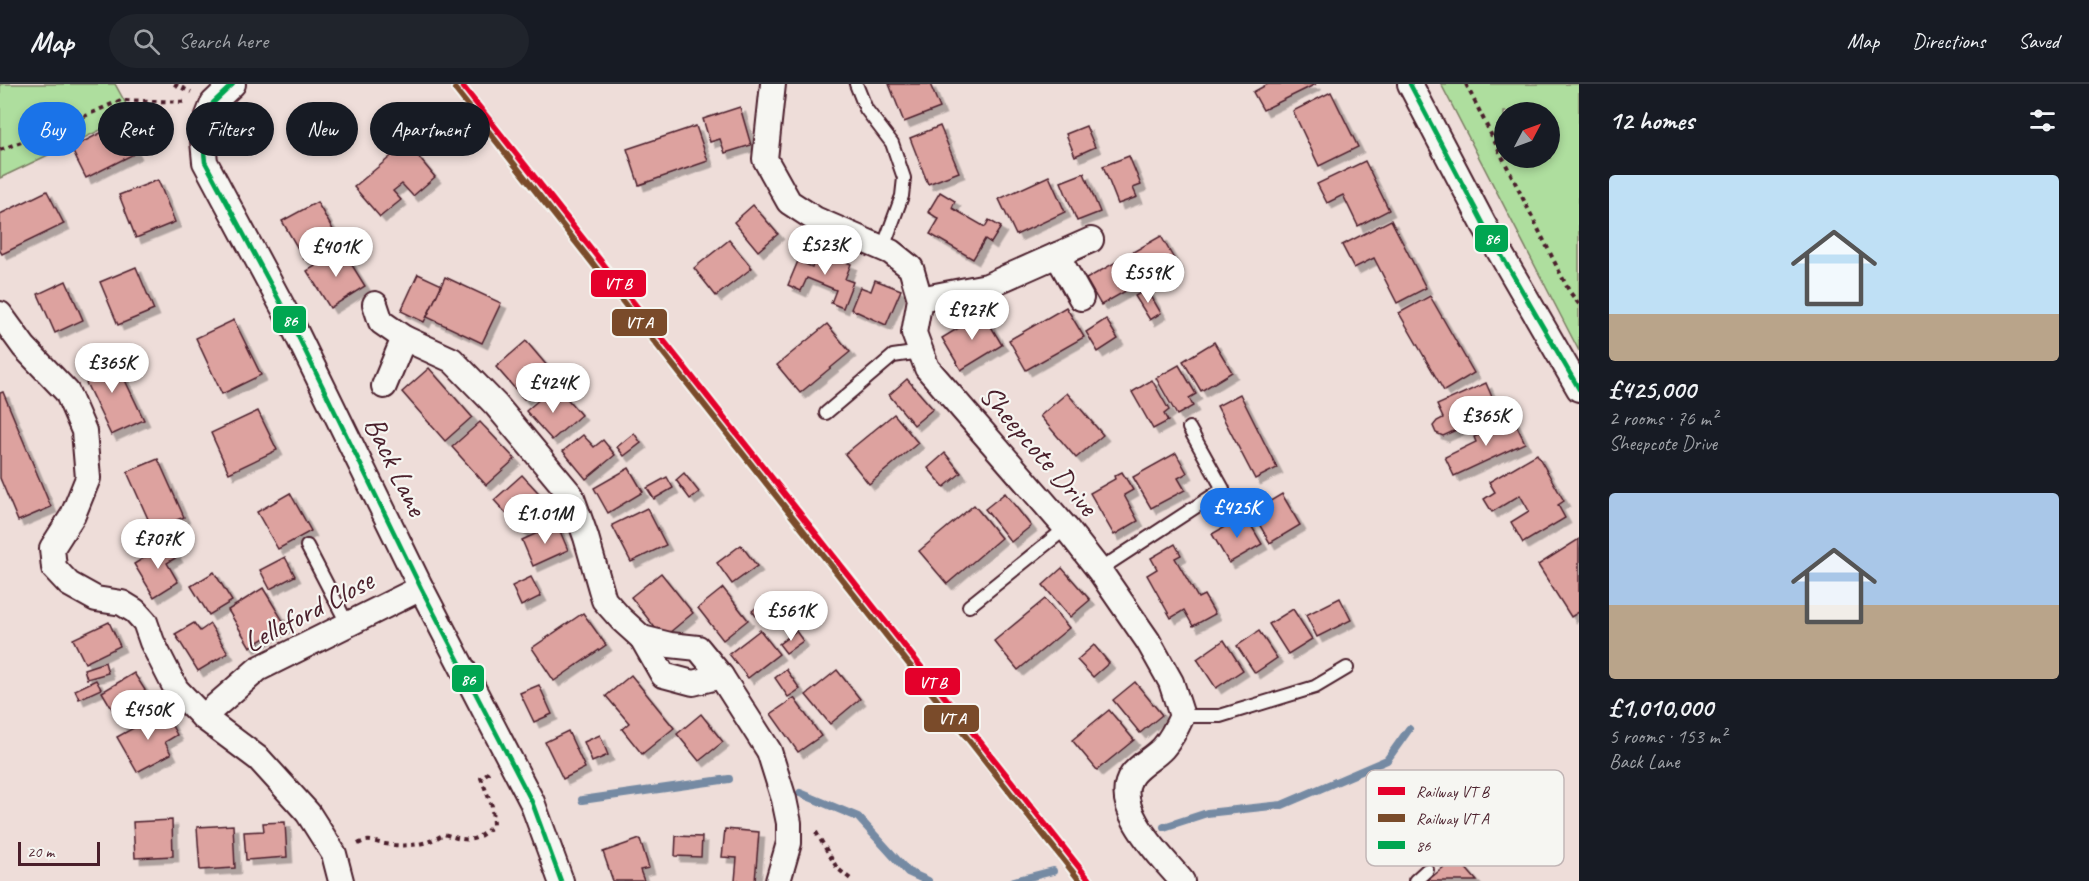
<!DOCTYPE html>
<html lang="en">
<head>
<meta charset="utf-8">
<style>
	:root { --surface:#171b24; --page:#20242c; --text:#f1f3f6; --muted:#9ea1a6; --line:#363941; --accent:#1a73e8 }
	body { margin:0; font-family:Caveat,sans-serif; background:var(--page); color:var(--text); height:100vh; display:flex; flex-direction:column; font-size:22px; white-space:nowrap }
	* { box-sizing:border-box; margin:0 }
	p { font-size:20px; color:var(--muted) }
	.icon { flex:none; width:33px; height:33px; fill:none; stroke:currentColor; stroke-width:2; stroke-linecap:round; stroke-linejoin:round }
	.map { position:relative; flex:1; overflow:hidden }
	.side { display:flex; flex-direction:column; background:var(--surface); width:510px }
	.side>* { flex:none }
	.guide { position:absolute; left:18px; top:18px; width:570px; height:54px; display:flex; gap:12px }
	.needle { width:39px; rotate:49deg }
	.tools { position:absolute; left:1494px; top:18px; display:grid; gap:12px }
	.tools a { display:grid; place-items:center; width:66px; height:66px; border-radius:50%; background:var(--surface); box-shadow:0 3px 9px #0003; font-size:30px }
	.scale { position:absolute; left:18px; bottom:15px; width:82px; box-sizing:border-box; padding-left:6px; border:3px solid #4a1f2b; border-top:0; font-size:16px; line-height:21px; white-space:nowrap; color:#4a1f2b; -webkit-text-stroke:4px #f6f6f2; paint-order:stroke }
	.price { position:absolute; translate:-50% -51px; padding:0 14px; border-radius:21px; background:#fff; color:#222; font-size:20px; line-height:39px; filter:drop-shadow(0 2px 3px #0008) }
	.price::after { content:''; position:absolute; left:50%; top:36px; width:18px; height:14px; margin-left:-9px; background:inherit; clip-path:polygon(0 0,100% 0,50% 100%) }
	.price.selected { background:var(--accent); color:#fff }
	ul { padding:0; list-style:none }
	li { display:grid; align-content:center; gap:12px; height:318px; padding:0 30px }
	li span { display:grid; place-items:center; height:186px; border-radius:6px; color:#555 }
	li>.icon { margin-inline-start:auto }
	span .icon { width:108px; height:108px; fill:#fffc; stroke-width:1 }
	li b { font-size:26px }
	h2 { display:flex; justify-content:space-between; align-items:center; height:72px; padding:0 30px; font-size:26px }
	.chip { padding:0 21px; border-radius:27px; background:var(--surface); box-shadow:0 3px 9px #0003; font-size:21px; line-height:54px }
	.chip.selected { background:var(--accent); color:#fff }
	header { display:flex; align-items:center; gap:36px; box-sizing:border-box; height:84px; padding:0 30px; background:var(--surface); border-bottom:2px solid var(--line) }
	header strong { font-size:28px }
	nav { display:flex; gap:33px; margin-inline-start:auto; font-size:21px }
	.search { width:420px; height:54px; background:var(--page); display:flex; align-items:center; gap:15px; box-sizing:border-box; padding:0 21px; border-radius:33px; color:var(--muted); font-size:22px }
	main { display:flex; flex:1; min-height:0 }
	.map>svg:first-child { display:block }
</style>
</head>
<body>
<header>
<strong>Map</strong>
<div class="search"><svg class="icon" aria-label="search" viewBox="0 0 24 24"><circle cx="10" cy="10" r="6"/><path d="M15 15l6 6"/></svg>Search here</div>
<nav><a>Map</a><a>Directions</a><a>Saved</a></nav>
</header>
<main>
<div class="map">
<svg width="1579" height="797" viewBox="0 0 1579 797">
	<defs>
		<filter id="shadow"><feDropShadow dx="5.5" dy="5.5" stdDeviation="0" flood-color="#0004"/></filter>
	</defs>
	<rect width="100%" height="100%" fill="#eeddd9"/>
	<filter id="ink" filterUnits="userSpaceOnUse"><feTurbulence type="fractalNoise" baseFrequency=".0167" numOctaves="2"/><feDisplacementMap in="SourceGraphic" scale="12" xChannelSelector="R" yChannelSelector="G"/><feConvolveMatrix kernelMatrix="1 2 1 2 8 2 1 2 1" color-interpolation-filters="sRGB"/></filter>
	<g filter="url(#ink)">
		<g fill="#aede9e" stroke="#7c7e64" stroke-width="1.5" fill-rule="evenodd">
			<polygon points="0,0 115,0 132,31 0,94"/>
			<path d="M 1441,0 L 1579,0 L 1579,267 ZM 1504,28 L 1550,28 L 1550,74 L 1504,74 Z"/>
		</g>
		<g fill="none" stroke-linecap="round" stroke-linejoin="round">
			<g stroke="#758aa3" stroke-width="8">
				<polyline points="800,709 858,733 908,788 928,797"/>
				<polyline points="582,716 729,695"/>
				<polyline points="1164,743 1207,729 1282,721 1387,676 1409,645"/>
				<polyline points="1014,797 1053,787"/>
			</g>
		</g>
		<g fill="#dda29f" stroke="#4a1f2b" stroke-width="1.5" filter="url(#shadow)">
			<polygon points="889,0 930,0 940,24 904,38"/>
			<polygon points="1268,0 1316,0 1263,26 1253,8"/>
			<polygon points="1331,8 1358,63 1319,82 1293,27"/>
			<polygon points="740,23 751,61 725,69 720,55 710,58 703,35"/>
			<polygon points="120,39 136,69 86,94 71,64"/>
			<polygon points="696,42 708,77 639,101 627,65"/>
			<polygon points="940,42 959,88 928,100 910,54"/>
			<polygon points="1086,42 1095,63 1075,72 1066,50"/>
			<polygon points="407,59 435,93 413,112 402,100 393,107 401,116 380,133 354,103"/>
			<polygon points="1129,72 1141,101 1133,104 1137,113 1118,120 1103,82"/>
			<polygon points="1365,77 1389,126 1358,142 1343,111 1327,119 1317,100"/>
			<polygon points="1084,89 1100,128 1077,137 1061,98"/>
			<polygon points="1049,92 1065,128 1016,151 999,115"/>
			<polygon points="158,96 175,138 136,154 119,111"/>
			<polygon points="47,107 64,140 2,170 0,167 0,130"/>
			<polygon points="940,108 955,117 952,124 985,143 989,136 1001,143 991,159 985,155 973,175 930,150 939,135 928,128"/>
			<polygon points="317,118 339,156 304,175 282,137"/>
			<polygon points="753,121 778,150 758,167 734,138"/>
			<polygon points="1391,136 1426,204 1397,219 1374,174 1354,184 1342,161"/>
			<polygon points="1161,152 1178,182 1143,201 1126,172"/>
			<polygon points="729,156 752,184 716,212 694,184"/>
			<polygon points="342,165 365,202 330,224 307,187"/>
			<polygon points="819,167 851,180 845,195 853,198 843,224 831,219 836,206 807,194 801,207 788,201 798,177 812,183"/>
			<polygon points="1116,178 1131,204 1101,221 1086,195"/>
			<polygon points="136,183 154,226 118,241 100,198"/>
			<polygon points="418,190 442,201 424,238 401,227"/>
			<polygon points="445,193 501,219 482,259 427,233"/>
			<polygon points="875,196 901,206 886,241 851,225 860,203 871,207"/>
			<polygon points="66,197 83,236 55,249 38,210"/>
			<polygon points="1147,205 1161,229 1150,236 1135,212"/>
			<polygon points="1430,212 1474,289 1444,307 1399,229"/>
			<polygon points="1066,223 1084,253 1026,286 1009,256"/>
			<polygon points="983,229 1002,261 961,286 942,254"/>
			<polygon points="1106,235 1118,255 1098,268 1086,248"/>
			<polygon points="234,236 261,291 222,310 196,254"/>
			<polygon points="827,240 850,268 800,309 777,281"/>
			<polygon points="526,257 554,290 524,315 496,283"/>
			<polygon points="1214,258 1232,288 1201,307 1183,277"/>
			<polygon points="112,269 144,336 111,351 79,284"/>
			<polygon points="1179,281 1196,310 1189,314 1193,322 1177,331 1156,294"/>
			<polygon points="429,284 472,333 445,357 402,308"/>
			<polygon points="907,295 933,325 914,341 889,311"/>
			<polygon points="1152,296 1169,326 1164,330 1168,337 1153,345 1132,308"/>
			<polygon points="1486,299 1498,327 1443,352 1436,349 1433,342 1437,337 1443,334 1437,321"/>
			<polygon points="550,306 558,316 564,311 581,331 552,356 526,327"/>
			<polygon points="3,308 51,423 18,437 0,394 0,309"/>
			<polygon points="1067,309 1103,351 1076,374 1040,332"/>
			<polygon points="1240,310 1277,384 1255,395 1217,322"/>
			<polygon points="258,327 277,366 229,389 211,349"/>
			<polygon points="894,330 918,359 869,400 845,370"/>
			<polygon points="1513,334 1525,359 1454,392 1445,373 1476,358 1474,353"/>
			<polygon points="480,338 515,375 486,401 452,363"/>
			<polygon points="634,349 641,359 624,372 617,363"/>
			<polygon points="583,351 594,363 603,356 615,371 586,395 563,367"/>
			<polygon points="945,369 961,389 944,403 928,384"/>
			<polygon points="1176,369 1187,389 1178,394 1185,406 1151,424 1133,393"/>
			<polygon points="1537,370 1564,417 1558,421 1565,434 1523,459 1511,438 1529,427 1520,411 1492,428 1484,415 1495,408 1489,398"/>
			<polygon points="158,375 184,433 153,446 127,388"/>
			<polygon points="629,384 643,408 608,429 594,404"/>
			<polygon points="1122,388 1133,406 1124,411 1138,437 1114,451 1090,409 1115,395 1114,392"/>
			<polygon points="684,389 699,408 690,415 676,396"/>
			<polygon points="522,391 550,421 522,447 494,416"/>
			<polygon points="667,393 673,404 654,415 647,404"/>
			<polygon points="290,409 311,447 278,465 257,428"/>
			<polygon points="1005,409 1031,442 1011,458 985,425"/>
			<polygon points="1282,410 1300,441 1270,459 1252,428"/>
			<polygon points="974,421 1001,454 947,500 919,467"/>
			<polygon points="647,424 666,461 631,478 612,441"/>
			<polygon points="1245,431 1262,460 1229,479 1212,450"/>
			<polygon points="557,440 568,466 533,482 522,456"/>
			<polygon points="1579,455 1579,528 1571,533 1538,481"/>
			<polygon points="168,459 177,473 167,479 178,498 154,513 134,480"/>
			<polygon points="1175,460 1181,471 1175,474 1198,514 1204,511 1215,530 1193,542 1184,526 1171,534 1147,491 1157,485 1151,474"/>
			<polygon points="741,461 757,482 732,500 717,479"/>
			<polygon points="285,473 295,492 270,505 260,486"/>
			<polygon points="1062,484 1090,516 1070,533 1043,501"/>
			<polygon points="214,488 232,517 209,531 191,502"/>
			<polygon points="661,489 693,529 663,554 631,513"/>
			<polygon points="531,493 541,512 521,522 512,502"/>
			<polygon points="263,504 286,542 250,563 228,526"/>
			<polygon points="723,504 748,536 723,556 698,524"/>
			<polygon points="771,512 779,522 760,537 752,527"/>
			<polygon points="1340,514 1351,536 1317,553 1306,531"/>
			<polygon points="1045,515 1069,544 1018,586 994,557"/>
			<polygon points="1293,525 1312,555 1288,570 1269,540"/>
			<polygon points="583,529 606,561 554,597 532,564"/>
			<polygon points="109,538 120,562 85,579 73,555"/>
			<polygon points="194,539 200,547 210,540 228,569 198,587 175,550"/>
			<polygon points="760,546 779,570 748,594 729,570"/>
			<polygon points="796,547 803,557 786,569 779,560"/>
			<polygon points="1259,547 1277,574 1255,589 1237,562"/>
			<polygon points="1224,556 1243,586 1216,604 1197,575"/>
			<polygon points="1094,561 1109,579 1093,593 1077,576"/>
			<polygon points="105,578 108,589 87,595 84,585"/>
			<polygon points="786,585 800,605 788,613 775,594"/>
			<polygon points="837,586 860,615 830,640 806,611"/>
			<polygon points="134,589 154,620 121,640 102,608"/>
			<polygon points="631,591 674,644 642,670 622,645 629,639 606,612"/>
			<polygon points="96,596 101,605 79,615 75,606"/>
			<polygon points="1135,598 1162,631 1140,649 1113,616"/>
			<polygon points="539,601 552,630 534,638 520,609"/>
			<polygon points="794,614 821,652 798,668 771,630"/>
			<polygon points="1109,626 1134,656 1097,686 1072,656"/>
			<polygon points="164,627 177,651 165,658 171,670 137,688 117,653"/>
			<polygon points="701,630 723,658 699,677 677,650"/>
			<polygon points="568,647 585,684 563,695 545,658"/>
			<polygon points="600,651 608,671 592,678 584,658"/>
			<polygon points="172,736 173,772 135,774 133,738"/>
			<polygon points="285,738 287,773 246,776 244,748 264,747 263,739"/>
			<polygon points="233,741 235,784 200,786 197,743"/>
			<polygon points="725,745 759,748 755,797 735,797 737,774 722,773"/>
			<polygon points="676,752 702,753 701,773 675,772"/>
			<polygon points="640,755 649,784 640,786 644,797 613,797 603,768"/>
			<polygon points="1456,773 1477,797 1427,797"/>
		</g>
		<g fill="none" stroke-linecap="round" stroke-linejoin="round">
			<defs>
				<g id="service">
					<polyline points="856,0 866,25 892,59 904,94 902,112 883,164"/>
					<polyline points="826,329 893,272 921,268"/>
					<polyline points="307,462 348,541"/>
					<polyline points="1099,486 1223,405 1189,344"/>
					<polyline points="969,522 1066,444"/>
					<polyline points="1182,632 1220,632 1315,603 1347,584"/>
					<polyline points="1415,797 1427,786"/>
				</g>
				<g id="minor">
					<polyline points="233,0 213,19 202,47 205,78 294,244 421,504 532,718 561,797"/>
					<path d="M 773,0 L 765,75 L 789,118 L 815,135 L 891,168 L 911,184 L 920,215 L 914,249 L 927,284 L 1066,444 L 1099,486 L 1148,557 L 1171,598 L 1182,632 C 1177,643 1171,655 1163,664 C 1154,674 1140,680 1132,691 C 1109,723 1164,775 1182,797"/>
					<polyline points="1410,0 1484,141 1579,305"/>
					<polyline points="1057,171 1081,214"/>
					<polyline points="920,215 987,202 1091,156"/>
					<polyline points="375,220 381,238 404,254 452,276 496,321 571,411 586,453 604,516 621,535 642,554 670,561 698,564 721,592 769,667 784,715 789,739 789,759 778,797"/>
					<polyline points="0,230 24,263 67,308 84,347 88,394 73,431 52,464 54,484 69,500 96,515 122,519 135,527 145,538 152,558 176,605 203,633"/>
					<polyline points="384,302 404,254"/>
					<polyline points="642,554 663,591 693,599 721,592"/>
					<polyline points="341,797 334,770 308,729 259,675 203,633 258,585 421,504"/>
				</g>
			</defs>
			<use href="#service" stroke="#4a1f2b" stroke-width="16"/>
			<use href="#minor" stroke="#4a1f2b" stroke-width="28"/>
			<g stroke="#4a1f2b" stroke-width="4" stroke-dasharray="4.5 4.5" stroke-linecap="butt">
				<polyline points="174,0 191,8"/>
				<polyline points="1466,0 1569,207 1579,220"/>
				<polyline points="0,66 53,46 121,16 188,18"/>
				<polyline points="816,748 837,784 853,797"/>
				<path d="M 358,760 C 370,754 372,758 385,760 C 406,763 425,762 444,750 C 468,758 475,759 493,741 L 492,722 L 481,694 L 489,688"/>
			</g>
			<use href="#service" stroke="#f6f6f2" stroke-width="12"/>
			<use href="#minor" stroke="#f6f6f2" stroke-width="24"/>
			<defs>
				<g id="bus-1">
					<polyline points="233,0 213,19 202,47 205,78 294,244 421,504 532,718 561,797"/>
					<polyline points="1410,0 1484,141 1579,305"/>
				</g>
			</defs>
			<use href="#bus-1" stroke="#f6f6f2" stroke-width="9"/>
			<use href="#bus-1" stroke="#00a651" stroke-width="4.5"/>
			<defs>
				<polyline id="rail-1" points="461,0 1090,797"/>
				<polyline id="rail-2" points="455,5 1080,797"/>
			</defs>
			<use href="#rail-1" stroke="#f6f6f2" stroke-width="10"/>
			<use href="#rail-2" stroke="#f6f6f2" stroke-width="10"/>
			<use href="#rail-1" stroke="#e4002b" stroke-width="6"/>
			<use href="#rail-2" stroke="#7a4b2a" stroke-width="6"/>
		</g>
	</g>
	<g text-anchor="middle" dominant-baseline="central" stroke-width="4.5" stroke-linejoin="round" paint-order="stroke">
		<g font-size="30" fill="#4a1f2b" stroke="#f6f6f2">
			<text transform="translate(1039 366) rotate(49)">Sheepcote Drive</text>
			<text transform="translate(396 382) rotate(64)">Back Lane</text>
			<text transform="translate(308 527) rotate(-28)">Lelleford Close</text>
		</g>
	</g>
	<rect x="1366" y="686" width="198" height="96" rx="9" fill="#f6f6f2" stroke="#c2b6b6" stroke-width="1.5"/>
	<rect x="1378" y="703" width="27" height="8" fill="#e4002b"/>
	<rect x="1378" y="730" width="27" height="8" fill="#7a4b2a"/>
	<rect x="1378" y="757" width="27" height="8" fill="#00a651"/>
	<g font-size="16" fill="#4a1f2b">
		<text x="1416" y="713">Railway VT B</text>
		<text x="1416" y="740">Railway VT A</text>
		<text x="1416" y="767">86</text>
	</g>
	<g stroke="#f6f6f2" stroke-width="2">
		<rect x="1474" y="140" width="35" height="29" rx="6" fill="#00a651"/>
		<rect x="590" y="185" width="57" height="29" rx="6" fill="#e4002b"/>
		<rect x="272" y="221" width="35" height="29" rx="6" fill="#00a651"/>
		<rect x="611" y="224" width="57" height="29" rx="6" fill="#7a4b2a"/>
		<rect x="451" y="580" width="34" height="29" rx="6" fill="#00a651"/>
		<rect x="904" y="583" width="57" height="29" rx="6" fill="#e4002b"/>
		<rect x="923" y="620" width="57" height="29" rx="6" fill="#7a4b2a"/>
	</g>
	<g font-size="16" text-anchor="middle" font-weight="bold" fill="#fff">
		<text x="1492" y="160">86</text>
		<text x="618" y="205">VT B</text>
		<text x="290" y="242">86</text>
		<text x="639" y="244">VT A</text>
		<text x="468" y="601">86</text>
		<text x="933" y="604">VT B</text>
		<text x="952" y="640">VT A</text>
	</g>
</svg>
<div class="tools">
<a><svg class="needle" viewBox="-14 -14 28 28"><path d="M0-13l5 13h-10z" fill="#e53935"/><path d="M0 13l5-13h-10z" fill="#9ea1a6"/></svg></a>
</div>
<div class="scale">20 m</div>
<b class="price" style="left:825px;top:192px">£523K</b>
<b class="price" style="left:336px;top:194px">£401K</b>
<b class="price" style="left:1148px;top:220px">£559K</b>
<b class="price" style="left:972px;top:257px">£927K</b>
<b class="price" style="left:112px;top:310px">£365K</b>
<b class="price" style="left:553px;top:330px">£424K</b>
<b class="price" style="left:1486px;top:363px">£365K</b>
<b class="price selected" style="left:1237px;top:455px">£425K</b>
<b class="price" style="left:545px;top:461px">£1.01M</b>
<b class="price" style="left:158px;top:486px">£707K</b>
<b class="price" style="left:791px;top:558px">£561K</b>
<b class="price" style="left:148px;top:657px">£450K</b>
<div class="guide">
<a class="chip selected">Buy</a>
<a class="chip">Rent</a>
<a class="chip">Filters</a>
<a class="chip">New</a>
<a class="chip">Apartment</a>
</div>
</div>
<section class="side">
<h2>12 homes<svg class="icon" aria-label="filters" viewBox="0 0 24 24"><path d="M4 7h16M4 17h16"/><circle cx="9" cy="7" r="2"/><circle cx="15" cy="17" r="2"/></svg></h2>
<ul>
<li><span style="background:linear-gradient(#bfe0f5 75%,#b9a48a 0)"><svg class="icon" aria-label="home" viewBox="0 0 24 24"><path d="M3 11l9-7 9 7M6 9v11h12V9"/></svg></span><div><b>£425,000</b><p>2 rooms · 76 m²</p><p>Sheepcote Drive</p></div></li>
<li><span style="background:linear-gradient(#a9c7e8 60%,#b9a48a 0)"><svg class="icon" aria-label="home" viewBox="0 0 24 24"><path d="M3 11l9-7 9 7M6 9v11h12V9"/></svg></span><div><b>£1,010,000</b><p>5 rooms · 153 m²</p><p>Back Lane</p></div></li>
</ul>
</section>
</main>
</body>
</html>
